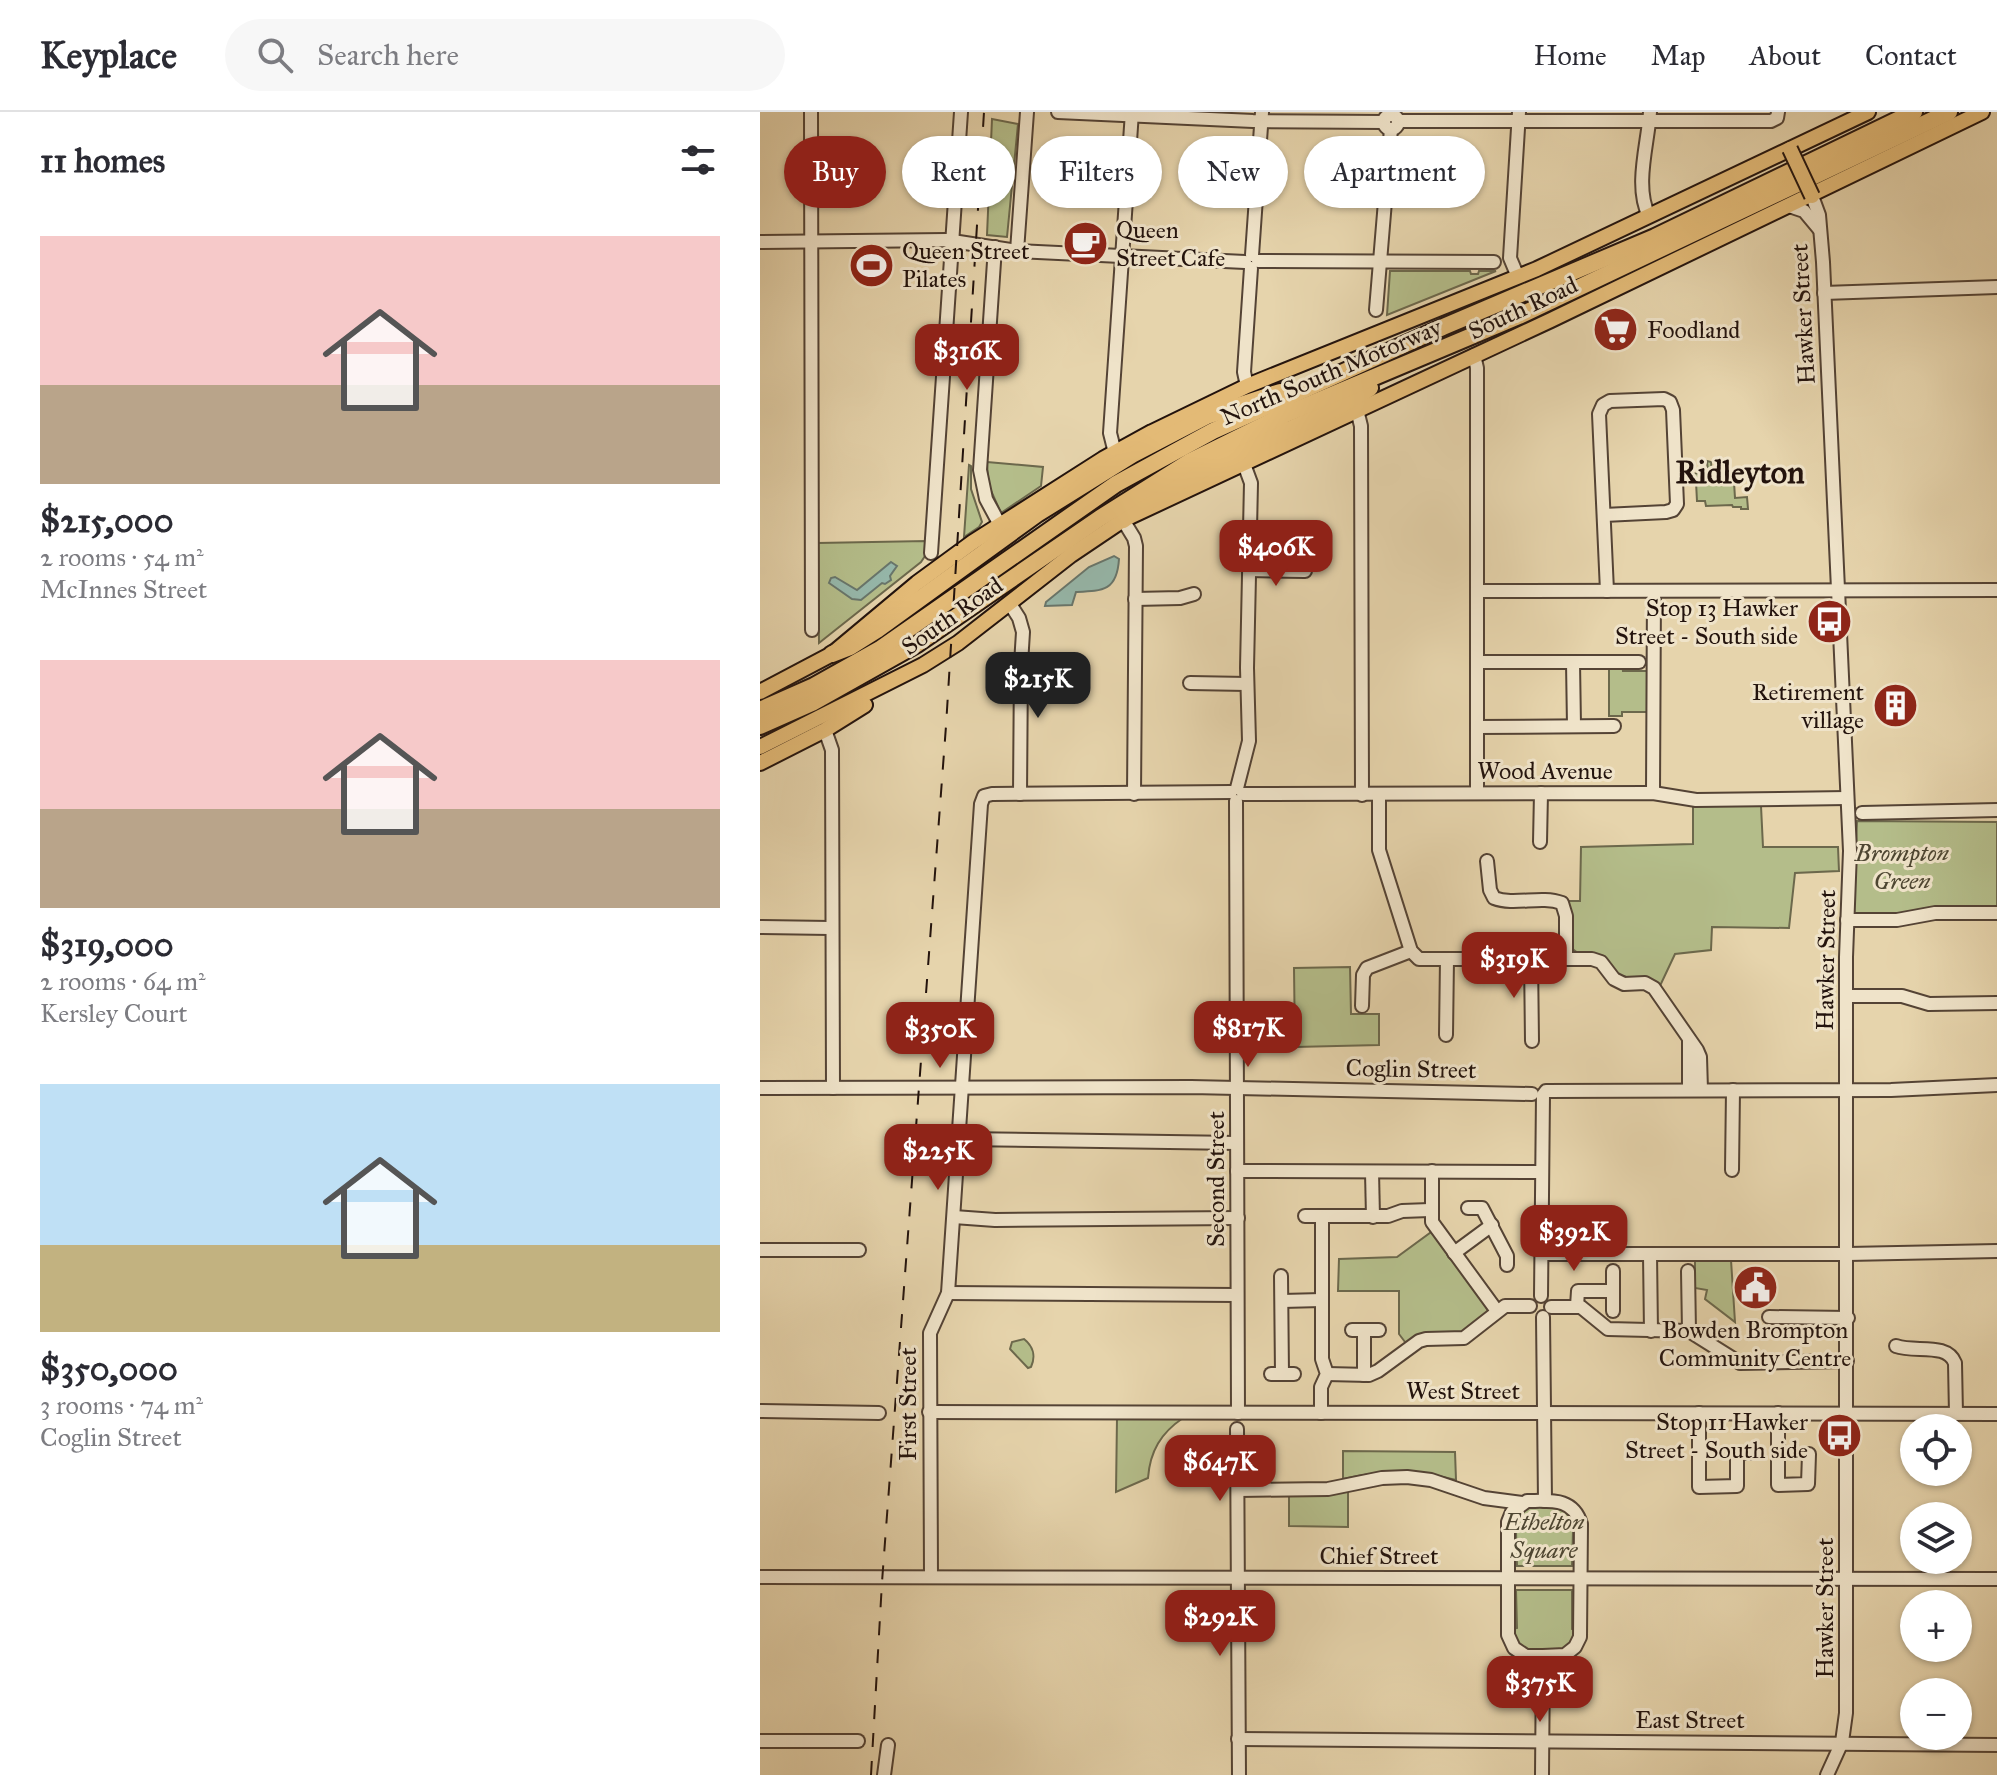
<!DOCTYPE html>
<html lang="en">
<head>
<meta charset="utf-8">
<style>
	:root { --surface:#fff; --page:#f7f7f7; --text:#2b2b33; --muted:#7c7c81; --line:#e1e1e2; --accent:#8f2418 }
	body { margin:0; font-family:"IM FELL Great Primer",serif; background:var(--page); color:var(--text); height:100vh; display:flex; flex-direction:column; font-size:30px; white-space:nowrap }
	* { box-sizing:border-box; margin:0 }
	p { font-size:26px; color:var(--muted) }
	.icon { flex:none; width:44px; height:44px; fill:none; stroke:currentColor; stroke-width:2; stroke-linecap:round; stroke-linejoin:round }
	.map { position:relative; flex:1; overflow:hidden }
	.side { display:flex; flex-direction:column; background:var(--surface); width:760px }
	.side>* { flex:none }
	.top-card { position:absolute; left:24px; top:24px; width:760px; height:72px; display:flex; gap:16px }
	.buttons { position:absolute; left:1140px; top:1302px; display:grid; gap:16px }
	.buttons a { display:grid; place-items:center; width:72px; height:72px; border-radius:50%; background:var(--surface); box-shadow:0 2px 6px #0004; font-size:40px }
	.price { position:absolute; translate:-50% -68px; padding:0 18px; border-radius:16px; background:var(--accent); color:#fff; font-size:26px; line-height:52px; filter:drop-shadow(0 2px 4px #0008) }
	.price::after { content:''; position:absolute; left:50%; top:48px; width:24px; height:18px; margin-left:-12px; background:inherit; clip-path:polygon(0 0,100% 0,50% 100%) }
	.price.current { background:#222; color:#fff }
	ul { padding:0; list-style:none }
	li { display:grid; align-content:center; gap:16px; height:424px; padding:0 40px }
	li span { display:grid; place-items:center; height:248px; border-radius:0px; color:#555 }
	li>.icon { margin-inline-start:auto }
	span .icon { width:144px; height:144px; fill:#fffc; stroke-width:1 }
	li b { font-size:34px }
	h2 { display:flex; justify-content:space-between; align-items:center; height:96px; padding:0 40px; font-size:34px }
	.tag { padding:0 28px; border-radius:36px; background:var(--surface); box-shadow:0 2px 6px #0004; font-size:28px; line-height:72px }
	.tag.current { background:var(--accent); color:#fff }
	header { display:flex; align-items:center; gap:48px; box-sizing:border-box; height:112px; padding:0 40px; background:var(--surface); border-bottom:2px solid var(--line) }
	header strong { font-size:38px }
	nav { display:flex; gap:44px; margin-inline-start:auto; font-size:28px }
	.search { width:560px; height:72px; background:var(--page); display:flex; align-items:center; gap:20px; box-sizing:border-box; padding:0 28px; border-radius:44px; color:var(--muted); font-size:30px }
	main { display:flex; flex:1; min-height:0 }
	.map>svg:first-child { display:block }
</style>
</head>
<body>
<header>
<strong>Keyplace</strong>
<div class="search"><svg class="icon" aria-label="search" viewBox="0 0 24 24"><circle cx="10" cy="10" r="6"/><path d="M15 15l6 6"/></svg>Search here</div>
<nav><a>Home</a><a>Map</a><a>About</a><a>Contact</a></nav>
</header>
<main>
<section class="side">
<h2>11 homes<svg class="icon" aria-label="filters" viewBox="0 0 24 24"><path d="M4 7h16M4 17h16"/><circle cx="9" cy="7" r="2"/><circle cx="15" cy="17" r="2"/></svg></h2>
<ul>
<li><span style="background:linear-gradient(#f6c9c9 60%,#b9a48a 0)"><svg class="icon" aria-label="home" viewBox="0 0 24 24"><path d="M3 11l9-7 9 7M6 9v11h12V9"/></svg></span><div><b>$215,000</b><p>2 rooms · 54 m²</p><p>McInnes Street</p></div></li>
<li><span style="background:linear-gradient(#f6c9c9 60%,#b9a48a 0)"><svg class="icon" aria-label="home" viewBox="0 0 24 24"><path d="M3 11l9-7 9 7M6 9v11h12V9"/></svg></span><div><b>$319,000</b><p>2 rooms · 64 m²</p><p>Kersley Court</p></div></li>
<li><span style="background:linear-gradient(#bfe0f5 65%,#c2b280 0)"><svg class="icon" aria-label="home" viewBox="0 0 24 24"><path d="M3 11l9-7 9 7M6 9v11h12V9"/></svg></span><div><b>$350,000</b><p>3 rooms · 74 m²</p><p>Coglin Street</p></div></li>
</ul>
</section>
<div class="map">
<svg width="1237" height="1663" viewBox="0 0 1237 1663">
	<rect width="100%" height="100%" fill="#e6d4ac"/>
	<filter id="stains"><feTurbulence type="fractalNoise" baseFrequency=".0025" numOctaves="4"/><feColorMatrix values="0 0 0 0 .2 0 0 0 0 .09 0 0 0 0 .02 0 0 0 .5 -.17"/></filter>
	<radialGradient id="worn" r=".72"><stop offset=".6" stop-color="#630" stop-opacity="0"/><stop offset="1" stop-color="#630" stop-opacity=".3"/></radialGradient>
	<g fill="#b4bd8a" stroke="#6c684c" stroke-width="2">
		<polygon points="232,7 258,12 247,125 227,123"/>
		<polygon points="630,159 710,159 711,162 718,162 719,159 736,159 627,203"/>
		<polygon points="947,349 951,350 952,361 983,359 984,369 974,370 975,386 987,385 988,397 981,397 981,395 973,395 972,393 946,394 945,389 937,389 936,370 925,370 925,363 948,360"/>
		<polygon points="227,350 283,355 281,374 241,401 228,372"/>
		<polygon points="209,353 211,354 211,377 222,410 219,415 204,425"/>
		<polygon points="166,429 165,444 161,450 59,531 58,431"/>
		<polygon points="849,552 862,552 863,559 887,559 887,600 862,600 862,604 849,604"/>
		<path d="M 933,694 L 1001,694 L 1003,735 L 1078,735 L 1079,759 L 1035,761 L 1029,816 L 952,815 L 951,838 L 915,842 L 899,876 C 884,865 878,869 862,864 C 844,859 824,847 810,835 L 805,789 L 820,789 L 821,735 L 933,732 Z"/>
		<polygon points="1097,709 1237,710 1237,796 1137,803 1093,801"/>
		<polygon points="590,855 591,902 619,902 619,933 535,935 534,856"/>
		<polygon points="674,1118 729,1198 709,1220 648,1234 639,1222 639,1179 578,1179 579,1147 637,1145"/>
		<polygon points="935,1148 971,1148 975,1210 945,1187 947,1178 935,1176"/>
		<path d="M 264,1227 C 273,1234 276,1244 271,1255 L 268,1256 L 250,1237 L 252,1230 Z"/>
		<path d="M 357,1306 L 423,1306 C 401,1321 390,1339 388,1366 L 356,1380 Z"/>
		<path d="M 583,1339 L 695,1340 L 696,1368 C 658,1358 622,1357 583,1367 Z"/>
		<polygon points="588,1376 588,1415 529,1414 529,1381"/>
		<path d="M 769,1393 L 799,1393 L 811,1399 L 817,1416 L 813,1419 L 812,1454 L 757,1454 L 756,1419 L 752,1417 C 752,1404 759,1399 769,1393 Z"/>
		<polygon points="756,1478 812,1478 812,1517 816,1518 816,1526 805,1537 770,1539 756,1531 752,1517 757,1516"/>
	</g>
	<g fill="#96b8ab" stroke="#68766c" stroke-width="2">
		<path d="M 354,444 L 359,447 C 357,479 343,479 316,480 L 312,493 L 285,494 L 286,490 L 329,455 Z"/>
		<polygon points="131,450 137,454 130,464 131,468 125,472 122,471 101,488 92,487 69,471 71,466 75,465 97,478"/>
	</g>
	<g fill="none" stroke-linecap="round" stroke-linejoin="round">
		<defs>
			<g id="minor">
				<polyline points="51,0 52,518"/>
				<polyline points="298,0 493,9 624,10"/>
				<circle cx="631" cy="10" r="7"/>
				<polyline points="638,9 1011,9 1017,6 1018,0"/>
				<polyline points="1052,84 1059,103 1063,150 1090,739 1086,845 1086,1601 1082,1630 1067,1663"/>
				<polyline points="1029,94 1044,99 1059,117"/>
				<path d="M 889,104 C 874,74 888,32 890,0"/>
				<polyline points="0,130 186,128 257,139 485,150"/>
				<polyline points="235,135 220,358 226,387 240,413"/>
				<polyline points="257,139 267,0"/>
				<polyline points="492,143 502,0"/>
				<polyline points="498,149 734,150"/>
				<polyline points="758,165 750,146 759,0"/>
				<polyline points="1064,181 1237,175"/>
				<polyline points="616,198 631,17"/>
				<polyline points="714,243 717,256 717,681"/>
				<polyline points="487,274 484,260 491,156"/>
				<polyline points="597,298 601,314 602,683"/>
				<polyline points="355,341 350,321 372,0"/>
				<polyline points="844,403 906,400 913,398 917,392 913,298 910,290 904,287 850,289 843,293 839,302 847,479"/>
				<polyline points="363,408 374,426 376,434 374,682"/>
				<polyline points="171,441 201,0"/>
				<polyline points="489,458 545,459"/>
				<polyline points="717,479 1237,478"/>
				<polyline points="375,487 420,486 434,482"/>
				<polyline points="250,492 259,506 263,520 261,552 260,682"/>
				<polyline points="717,550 879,550"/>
				<polyline points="813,550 814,614"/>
				<polyline points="430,571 487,572"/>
				<polyline points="717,615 854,614"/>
				<polyline points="65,618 72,638 73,976"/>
				<polyline points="477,676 489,629 487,556 491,371 484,352"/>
				<polyline points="893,681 894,479"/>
				<polyline points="483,682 893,681 936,688 1087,686"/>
				<polyline points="619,683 619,738 651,839 659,847 832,847 841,850 854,867 864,872 885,871 894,876 937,938 940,945 941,978"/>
				<polyline points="476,689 478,1301"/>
				<polyline points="1102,701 1237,698"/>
				<polyline points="780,730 781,681"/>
				<path d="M 727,749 L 730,778 L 734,786 C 755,794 780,783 802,791 L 806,804 L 806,845"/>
				<polyline points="1087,808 1137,808 1175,801 1237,801"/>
				<polyline points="0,815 70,816"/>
				<polyline points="771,847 772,929"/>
				<polyline points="1087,884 1142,884 1169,892 1237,891"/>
				<polyline points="602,894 603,863 607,856 651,839"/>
				<polyline points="686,923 687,847"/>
				<polyline points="929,928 929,978"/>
				<polyline points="0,976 431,975 772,982"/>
				<polyline points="200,1027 477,1031"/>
				<polyline points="972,1058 973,978"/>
				<polyline points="477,1059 781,1060"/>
				<polyline points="672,1059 672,1110 737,1199"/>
				<polyline points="612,1060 613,1105"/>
				<polyline points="708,1096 722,1096 747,1144 747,1153"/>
				<polyline points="545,1104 628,1104 642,1099 670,1098"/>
				<polyline points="194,1105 235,1108 478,1106"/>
				<polyline points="0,1138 99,1138"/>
				<polyline points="694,1141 732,1113"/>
				<polyline points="782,1142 1088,1142 1237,1139"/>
				<polyline points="890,1142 891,1219"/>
				<polyline points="928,1159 929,1219"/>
				<polyline points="521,1164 522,1262"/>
				<polyline points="188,1181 477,1183"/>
				<polyline points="781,1184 783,983 786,979 1131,978 1237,973"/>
				<polyline points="522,1189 562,1188"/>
				<polyline points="817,1194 818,1179 853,1179"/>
				<polyline points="791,1195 821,1195 848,1217 929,1219 980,1251 1087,1249"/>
				<polyline points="853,1199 853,1159"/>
				<polyline points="783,1205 785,1389"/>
				<polyline points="1009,1205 1088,1206"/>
				<polyline points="592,1218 619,1218"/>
				<path d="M 1136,1234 C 1155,1241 1187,1230 1195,1251 L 1196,1302"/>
				<polyline points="511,1262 534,1262"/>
				<polyline points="567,1262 609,1263 618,1259 659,1229 666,1227 704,1226 745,1194 770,1194"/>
				<polyline points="604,1263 604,1218"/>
				<polyline points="0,1299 119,1301"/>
				<polyline points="169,1300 1237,1302"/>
				<polyline points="561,1301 561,1275 567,1262 562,1247 562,1105"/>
				<polyline points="939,1301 939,1375 977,1374 977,1341 994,1341"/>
				<polyline points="1018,1301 1018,1373 1048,1372 1049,1342"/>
				<polyline points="477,1317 479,1663"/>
				<polyline points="478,1378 568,1377 622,1366 647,1365 671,1368 724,1386 762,1391"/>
				<path d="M 767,1389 C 790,1389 813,1385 821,1412 L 820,1525 L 815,1535 L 805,1543 L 783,1544 L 766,1544 L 754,1536 L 748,1523 L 748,1410 L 752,1400 Z"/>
				<polyline points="0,1465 1237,1467"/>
				<polyline points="171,1465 170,1221 188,1181 221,692 224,684 232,682 471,680"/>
				<polyline points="478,1627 1237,1633"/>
				<polyline points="0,1629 98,1629"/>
				<polyline points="124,1663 128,1633"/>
				<polyline points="782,1663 783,1544"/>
			</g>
			<g id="major">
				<polyline points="0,580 72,542 157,471 213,430 343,347 392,320 487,274 777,157 1108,0"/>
				<polyline points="0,635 163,553 198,531 311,443 363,408 791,208 1222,0"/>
				<polyline points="0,651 65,618 105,593"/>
			</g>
			<g id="highway">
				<path d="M 363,408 C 396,383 432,362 470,344 C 517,321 566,305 610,276"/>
				<polyline points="72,542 90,535 117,518 277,402 372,343 447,304 520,280"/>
				<polyline points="0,598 54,574 120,537 356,372 453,319 683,215 895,125 1154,0"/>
				<polyline points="0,614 52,591 157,532 340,406 429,350 524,303 759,204 1189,0"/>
			</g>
		</defs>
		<use href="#minor" stroke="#544335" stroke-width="16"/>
		<use href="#major" stroke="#23130d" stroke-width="18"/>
		<use href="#highway" stroke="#23130d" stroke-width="20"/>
		<use href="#minor" stroke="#efe3c9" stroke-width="12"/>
		<use href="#major" stroke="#e3ba76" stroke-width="14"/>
		<use href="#highway" stroke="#e3ba76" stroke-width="16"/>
		<polyline stroke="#23130d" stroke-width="2" stroke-dasharray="14 14" stroke-linecap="butt" points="111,1663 122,1470 186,614 224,0"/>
		<defs>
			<polyline id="major-bridge" points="1030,37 1052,84"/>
		</defs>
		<use href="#major-bridge" stroke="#23130d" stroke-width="18" stroke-linecap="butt"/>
		<use href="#major-bridge" stroke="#e3ba76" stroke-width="14"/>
	</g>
	<defs>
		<symbol id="cafe-disc" viewBox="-11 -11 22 22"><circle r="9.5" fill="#8f2418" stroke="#efe3c9"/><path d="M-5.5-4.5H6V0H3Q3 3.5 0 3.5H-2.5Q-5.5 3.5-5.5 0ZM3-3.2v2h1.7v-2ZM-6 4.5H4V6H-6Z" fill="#fff"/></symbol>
		<symbol id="stadium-disc" viewBox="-11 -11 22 22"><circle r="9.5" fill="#8f2418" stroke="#efe3c9"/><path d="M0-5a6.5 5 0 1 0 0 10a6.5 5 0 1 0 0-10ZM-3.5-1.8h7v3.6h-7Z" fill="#fff"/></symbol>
		<symbol id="supermarket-disc" viewBox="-11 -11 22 22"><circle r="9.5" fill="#8f2418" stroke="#efe3c9"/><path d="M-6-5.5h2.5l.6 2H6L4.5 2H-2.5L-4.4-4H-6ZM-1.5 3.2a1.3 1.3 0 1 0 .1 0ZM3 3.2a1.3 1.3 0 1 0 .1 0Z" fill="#fff"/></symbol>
		<symbol id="bus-disc" viewBox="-11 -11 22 22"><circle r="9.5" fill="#8f2418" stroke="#efe3c9"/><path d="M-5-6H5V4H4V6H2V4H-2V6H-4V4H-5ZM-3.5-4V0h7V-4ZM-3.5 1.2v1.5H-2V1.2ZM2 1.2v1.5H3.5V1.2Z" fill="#fff"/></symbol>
		<symbol id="building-disc" viewBox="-11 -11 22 22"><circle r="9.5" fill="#8f2418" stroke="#efe3c9"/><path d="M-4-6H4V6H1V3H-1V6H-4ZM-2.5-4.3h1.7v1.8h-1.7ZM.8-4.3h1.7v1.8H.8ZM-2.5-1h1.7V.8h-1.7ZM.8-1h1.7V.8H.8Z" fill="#fff"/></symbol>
		<symbol id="civic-disc" viewBox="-11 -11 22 22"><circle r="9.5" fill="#8f2418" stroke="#efe3c9"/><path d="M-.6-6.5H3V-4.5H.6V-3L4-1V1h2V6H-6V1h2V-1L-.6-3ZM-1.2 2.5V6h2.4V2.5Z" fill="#fff"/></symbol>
	</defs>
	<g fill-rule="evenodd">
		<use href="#cafe-disc" x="300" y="106" width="51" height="51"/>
		<use href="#stadium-disc" x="86" y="128" width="51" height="51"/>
		<use href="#supermarket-disc" x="830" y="192" width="51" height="51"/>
		<use href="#bus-disc" x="1044" y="484" width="51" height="51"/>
		<use href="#building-disc" x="1110" y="568" width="51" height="51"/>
		<use href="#civic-disc" x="970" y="1150" width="51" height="51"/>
		<use href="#bus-disc" x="1054" y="1298" width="51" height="51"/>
	</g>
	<g text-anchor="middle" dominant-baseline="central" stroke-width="6" stroke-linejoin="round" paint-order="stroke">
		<g font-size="24" fill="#23130d" stroke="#efe3c9" text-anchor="start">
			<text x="356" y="118">Queen<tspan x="356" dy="28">Street Cafe</tspan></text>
			<text x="142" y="139">Queen Street<tspan x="142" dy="28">Pilates</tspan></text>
			<text x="887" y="218">Foodland</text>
			<text x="1038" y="496" text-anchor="end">Stop 13 Hawker<tspan x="1038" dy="28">Street - South side</tspan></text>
			<text x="1104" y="580" text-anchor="end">Retirement<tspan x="1104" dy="28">village</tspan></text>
			<text x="995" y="1218" text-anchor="middle">Bowden Brompton<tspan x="995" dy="28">Community Centre</tspan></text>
			<text x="1048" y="1310" text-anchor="end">Stop 11 Hawker<tspan x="1048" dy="28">Street - South side</tspan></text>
		</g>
		<g font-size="24" fill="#23130d" stroke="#efe3c9">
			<text transform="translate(763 196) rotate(-25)">South Road</text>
			<text transform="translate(1043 202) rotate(-93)">Hawker Street</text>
			<text transform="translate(571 260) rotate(-23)">North South Motorway</text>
			<text transform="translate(192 504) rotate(-35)">South Road</text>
			<text x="785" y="659">Wood Avenue</text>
			<text transform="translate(1066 848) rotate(-89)">Hawker Street</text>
			<text transform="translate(651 957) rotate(1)">Coglin Street</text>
			<text transform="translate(456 1067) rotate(-90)">Second Street</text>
			<text x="703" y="1279">West Street</text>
			<text transform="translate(148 1292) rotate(-90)">First Street</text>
			<text x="619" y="1444">Chief Street</text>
			<text transform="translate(1065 1496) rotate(-90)">Hawker Street</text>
			<text x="930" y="1608">East Street</text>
		</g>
		<g font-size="24" font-style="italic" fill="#4e4632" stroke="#efe3c9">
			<text x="1142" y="741">Brompton<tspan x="1142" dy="28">Green</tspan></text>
			<text x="784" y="1410">Ethelton<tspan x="784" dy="28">Square</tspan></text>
		</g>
		<g font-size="32" font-weight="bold" fill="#23130d" stroke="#efe3c9">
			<text x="980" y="360">Ridleyton</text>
		</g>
	</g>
	<rect width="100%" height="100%" filter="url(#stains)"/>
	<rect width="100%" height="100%" fill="url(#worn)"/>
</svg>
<div class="buttons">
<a><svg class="icon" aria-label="locate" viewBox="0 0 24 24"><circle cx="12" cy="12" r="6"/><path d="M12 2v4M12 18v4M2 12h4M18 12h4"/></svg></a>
<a><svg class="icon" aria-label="layers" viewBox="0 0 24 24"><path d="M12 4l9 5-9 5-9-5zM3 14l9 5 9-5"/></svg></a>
<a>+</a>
<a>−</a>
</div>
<b class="price" style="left:207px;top:280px">$316K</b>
<b class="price" style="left:516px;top:476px">$406K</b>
<b class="price current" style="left:278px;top:608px">$215K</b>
<b class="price" style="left:754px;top:888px">$319K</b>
<b class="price" style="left:488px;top:957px">$817K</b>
<b class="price" style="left:180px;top:958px">$350K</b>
<b class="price" style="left:178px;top:1080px">$225K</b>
<b class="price" style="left:814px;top:1161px">$392K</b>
<b class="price" style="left:460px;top:1391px">$647K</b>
<b class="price" style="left:460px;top:1546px">$292K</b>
<b class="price" style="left:780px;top:1612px">$375K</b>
<div class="top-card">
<a class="tag current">Buy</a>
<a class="tag">Rent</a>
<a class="tag">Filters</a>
<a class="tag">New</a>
<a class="tag">Apartment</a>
</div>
</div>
</main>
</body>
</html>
